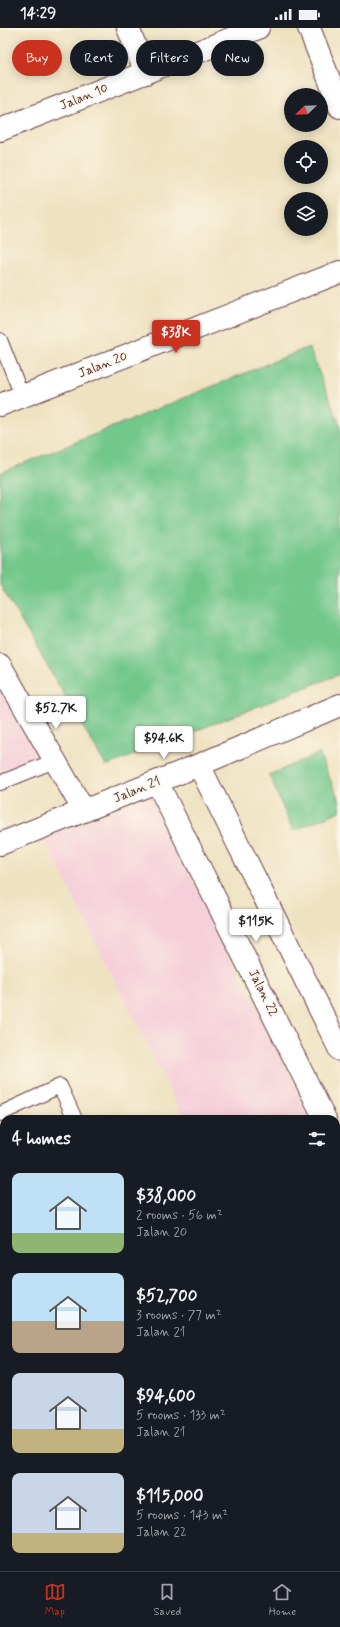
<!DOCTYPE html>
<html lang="en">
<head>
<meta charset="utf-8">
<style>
	:root { --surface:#171b24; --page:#242831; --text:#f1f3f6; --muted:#9ea1a6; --line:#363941; --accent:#c8321e }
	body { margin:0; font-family:Mynerve,sans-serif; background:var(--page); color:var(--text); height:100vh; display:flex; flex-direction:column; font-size:15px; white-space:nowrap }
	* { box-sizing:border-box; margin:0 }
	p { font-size:13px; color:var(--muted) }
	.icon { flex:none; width:22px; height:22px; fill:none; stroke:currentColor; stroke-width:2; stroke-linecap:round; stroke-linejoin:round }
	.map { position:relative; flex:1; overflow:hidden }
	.sheet { position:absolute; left:0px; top:1087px; width:340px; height:456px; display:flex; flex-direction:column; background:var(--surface); border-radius:12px 12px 0 0; box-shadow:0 2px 10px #0003 }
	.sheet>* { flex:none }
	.hud { position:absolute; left:12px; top:12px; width:316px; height:36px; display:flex; gap:8px }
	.needle { width:26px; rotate:247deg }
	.buttons { position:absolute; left:284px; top:60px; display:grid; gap:8px }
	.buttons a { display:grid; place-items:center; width:44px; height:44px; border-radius:50%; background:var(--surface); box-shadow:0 2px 10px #0003; font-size:20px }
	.price { position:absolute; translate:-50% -34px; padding:0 9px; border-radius:4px; background:#fff; color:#222; font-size:13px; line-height:26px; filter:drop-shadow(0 1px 2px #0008) }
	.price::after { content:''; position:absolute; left:50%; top:24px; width:12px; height:9px; margin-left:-6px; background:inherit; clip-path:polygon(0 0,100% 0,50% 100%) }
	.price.on { background:var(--accent); color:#fff }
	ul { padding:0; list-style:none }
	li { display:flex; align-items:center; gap:12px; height:100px; padding:0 12px }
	li span { display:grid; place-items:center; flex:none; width:112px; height:80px; border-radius:8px; color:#555 }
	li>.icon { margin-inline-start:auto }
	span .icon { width:48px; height:48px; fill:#fffc; stroke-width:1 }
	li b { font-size:17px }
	h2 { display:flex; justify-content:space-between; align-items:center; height:48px; padding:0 12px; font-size:17px }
	.pill { padding:0 14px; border-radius:18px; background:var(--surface); box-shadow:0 2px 10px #0003; font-size:14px; line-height:36px }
	.pill.on { background:var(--accent); color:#fff }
	.status { display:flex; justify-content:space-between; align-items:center; height:28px; padding:0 20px; background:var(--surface); direction:ltr }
	.status svg { height:11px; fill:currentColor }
	.dock { display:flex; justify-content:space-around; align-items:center; height:56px; border-top:1px solid var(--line); background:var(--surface); font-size:11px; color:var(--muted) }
	.dock a { display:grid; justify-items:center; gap:2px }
	.dock .on { color:var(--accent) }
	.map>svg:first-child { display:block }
</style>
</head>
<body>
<div class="status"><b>14:29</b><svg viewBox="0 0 49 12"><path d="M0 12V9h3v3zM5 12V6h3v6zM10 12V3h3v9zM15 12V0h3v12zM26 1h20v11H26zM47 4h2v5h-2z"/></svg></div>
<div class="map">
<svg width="340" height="1543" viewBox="0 0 340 1543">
	<rect width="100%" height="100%" fill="#fcf5e5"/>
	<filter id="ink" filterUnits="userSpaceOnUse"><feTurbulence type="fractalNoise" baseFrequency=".025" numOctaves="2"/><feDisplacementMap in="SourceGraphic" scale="8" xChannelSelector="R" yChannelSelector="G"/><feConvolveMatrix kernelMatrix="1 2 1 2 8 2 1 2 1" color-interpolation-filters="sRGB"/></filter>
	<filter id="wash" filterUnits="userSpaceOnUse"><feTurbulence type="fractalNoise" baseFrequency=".012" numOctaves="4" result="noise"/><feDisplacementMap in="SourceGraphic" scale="16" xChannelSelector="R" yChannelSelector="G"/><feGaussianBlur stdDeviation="0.9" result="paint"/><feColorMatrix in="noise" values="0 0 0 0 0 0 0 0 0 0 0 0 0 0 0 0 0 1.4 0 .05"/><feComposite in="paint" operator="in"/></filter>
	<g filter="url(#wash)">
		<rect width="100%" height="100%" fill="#eee2c1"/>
		<g fill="#f5cfda">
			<polygon points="0,654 44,731 0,748"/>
			<polygon points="150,767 312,1091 184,1091 44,810"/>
			<polygon points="340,1176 340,1297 336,1299 336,1178"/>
		</g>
		<g fill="#72c78b" stroke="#5e735b">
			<polygon points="309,319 340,397 340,646 106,738 0,557 0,445"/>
			<polygon points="319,725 340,774 340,783 293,803 269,747"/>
		</g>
	</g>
	<g filter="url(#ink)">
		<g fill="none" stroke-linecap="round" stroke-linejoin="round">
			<defs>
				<g id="service">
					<polyline points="0,312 22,368"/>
					<polyline points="0,755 54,733"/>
					<polyline points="0,1086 60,1058 75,1091"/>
					<polyline points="336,1306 340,1305"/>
				</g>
				<g id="minor">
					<polyline points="128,0 146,45"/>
					<polyline points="309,0 340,79"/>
					<polyline points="0,377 340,244"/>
					<polyline points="0,637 84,783"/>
					<polyline points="199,737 340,1022"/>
					<polyline points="157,754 325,1091"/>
					<polyline points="0,816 199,737 340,677"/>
					<polyline points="336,1111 340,1110"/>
					<polyline points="0,1152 4,1159"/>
					<polyline points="336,1168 340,1166"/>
					<polyline points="336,1450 340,1448"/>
					<polyline points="221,1539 223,1543"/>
				</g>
				<polyline id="tertiary" points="0,102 258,0"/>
				<g id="primary">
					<polyline points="0,1330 4,1337"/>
					<polyline points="0,1422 4,1429"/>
					<polyline points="69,1539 71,1543"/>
					<polyline points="118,1539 121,1543"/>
				</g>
			</defs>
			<use href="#service" stroke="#633c42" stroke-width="16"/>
			<use href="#minor" stroke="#633c42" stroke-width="24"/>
			<use href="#tertiary" stroke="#633c42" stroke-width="24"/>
			<use href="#primary" stroke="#633c42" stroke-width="24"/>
			<use href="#service" stroke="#fff" stroke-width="14"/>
			<use href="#minor" stroke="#fff" stroke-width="22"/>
			<use href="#tertiary" stroke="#fff" stroke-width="22"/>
			<use href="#primary" stroke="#fff" stroke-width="22"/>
		</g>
	</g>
	<g text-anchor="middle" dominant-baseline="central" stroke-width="3" stroke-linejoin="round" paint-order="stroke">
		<g font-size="13" fill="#4a1f2b" stroke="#fcf5e5">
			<text transform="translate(84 69) rotate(-22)">Jalan 10</text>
			<text transform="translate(103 337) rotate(-21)">Jalan 20</text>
			<text transform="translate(137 762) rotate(-22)">Jalan 21</text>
			<text transform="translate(263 965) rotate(64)">Jalan 22</text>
		</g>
	</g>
</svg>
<div class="buttons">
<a><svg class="needle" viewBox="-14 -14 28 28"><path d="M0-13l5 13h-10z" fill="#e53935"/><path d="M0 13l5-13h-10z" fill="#9ea1a6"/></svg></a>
<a><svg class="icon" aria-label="locate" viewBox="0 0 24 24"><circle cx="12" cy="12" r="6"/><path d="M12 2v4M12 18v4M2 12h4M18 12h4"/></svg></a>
<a><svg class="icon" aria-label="layers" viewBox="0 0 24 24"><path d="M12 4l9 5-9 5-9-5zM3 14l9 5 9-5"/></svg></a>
</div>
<b class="price on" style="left:176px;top:326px">$38K</b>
<b class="price" style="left:56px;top:702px">$52.7K</b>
<b class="price" style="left:164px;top:732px">$94.6K</b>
<b class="price" style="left:256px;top:915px">$115K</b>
<div class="hud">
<a class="pill on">Buy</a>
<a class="pill">Rent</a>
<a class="pill">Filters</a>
<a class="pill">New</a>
</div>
<section class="sheet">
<h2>4 homes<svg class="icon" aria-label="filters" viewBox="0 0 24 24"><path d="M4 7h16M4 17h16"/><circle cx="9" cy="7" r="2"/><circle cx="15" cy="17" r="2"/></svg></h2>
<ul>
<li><span style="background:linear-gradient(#bfe0f5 75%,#8fb573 0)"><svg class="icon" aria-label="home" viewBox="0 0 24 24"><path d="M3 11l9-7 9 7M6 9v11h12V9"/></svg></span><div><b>$38,000</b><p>2 rooms · 56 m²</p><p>Jalan 20</p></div></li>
<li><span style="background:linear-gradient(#bfe0f5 60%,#b9a48a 0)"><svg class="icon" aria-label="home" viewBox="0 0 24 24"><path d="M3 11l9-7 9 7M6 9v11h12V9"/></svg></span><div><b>$52,700</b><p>3 rooms · 77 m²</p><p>Jalan 21</p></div></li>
<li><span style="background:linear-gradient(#c9d6e8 70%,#c2b280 0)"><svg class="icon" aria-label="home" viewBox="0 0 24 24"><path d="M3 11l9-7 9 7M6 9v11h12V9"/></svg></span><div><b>$94,600</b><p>5 rooms · 133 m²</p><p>Jalan 21</p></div></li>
<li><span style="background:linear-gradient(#c9d6e8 75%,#c2b280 0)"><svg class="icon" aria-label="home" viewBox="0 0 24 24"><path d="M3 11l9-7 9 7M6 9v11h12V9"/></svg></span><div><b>$115,000</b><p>5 rooms · 143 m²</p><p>Jalan 22</p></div></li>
</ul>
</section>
</div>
<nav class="dock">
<a class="on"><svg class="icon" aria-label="map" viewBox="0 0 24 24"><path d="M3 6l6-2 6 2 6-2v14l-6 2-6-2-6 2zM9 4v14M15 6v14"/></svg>Map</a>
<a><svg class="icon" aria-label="saved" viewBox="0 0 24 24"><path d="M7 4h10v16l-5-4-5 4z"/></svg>Saved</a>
<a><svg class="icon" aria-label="home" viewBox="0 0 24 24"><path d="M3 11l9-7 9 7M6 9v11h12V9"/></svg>Home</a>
</nav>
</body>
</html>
